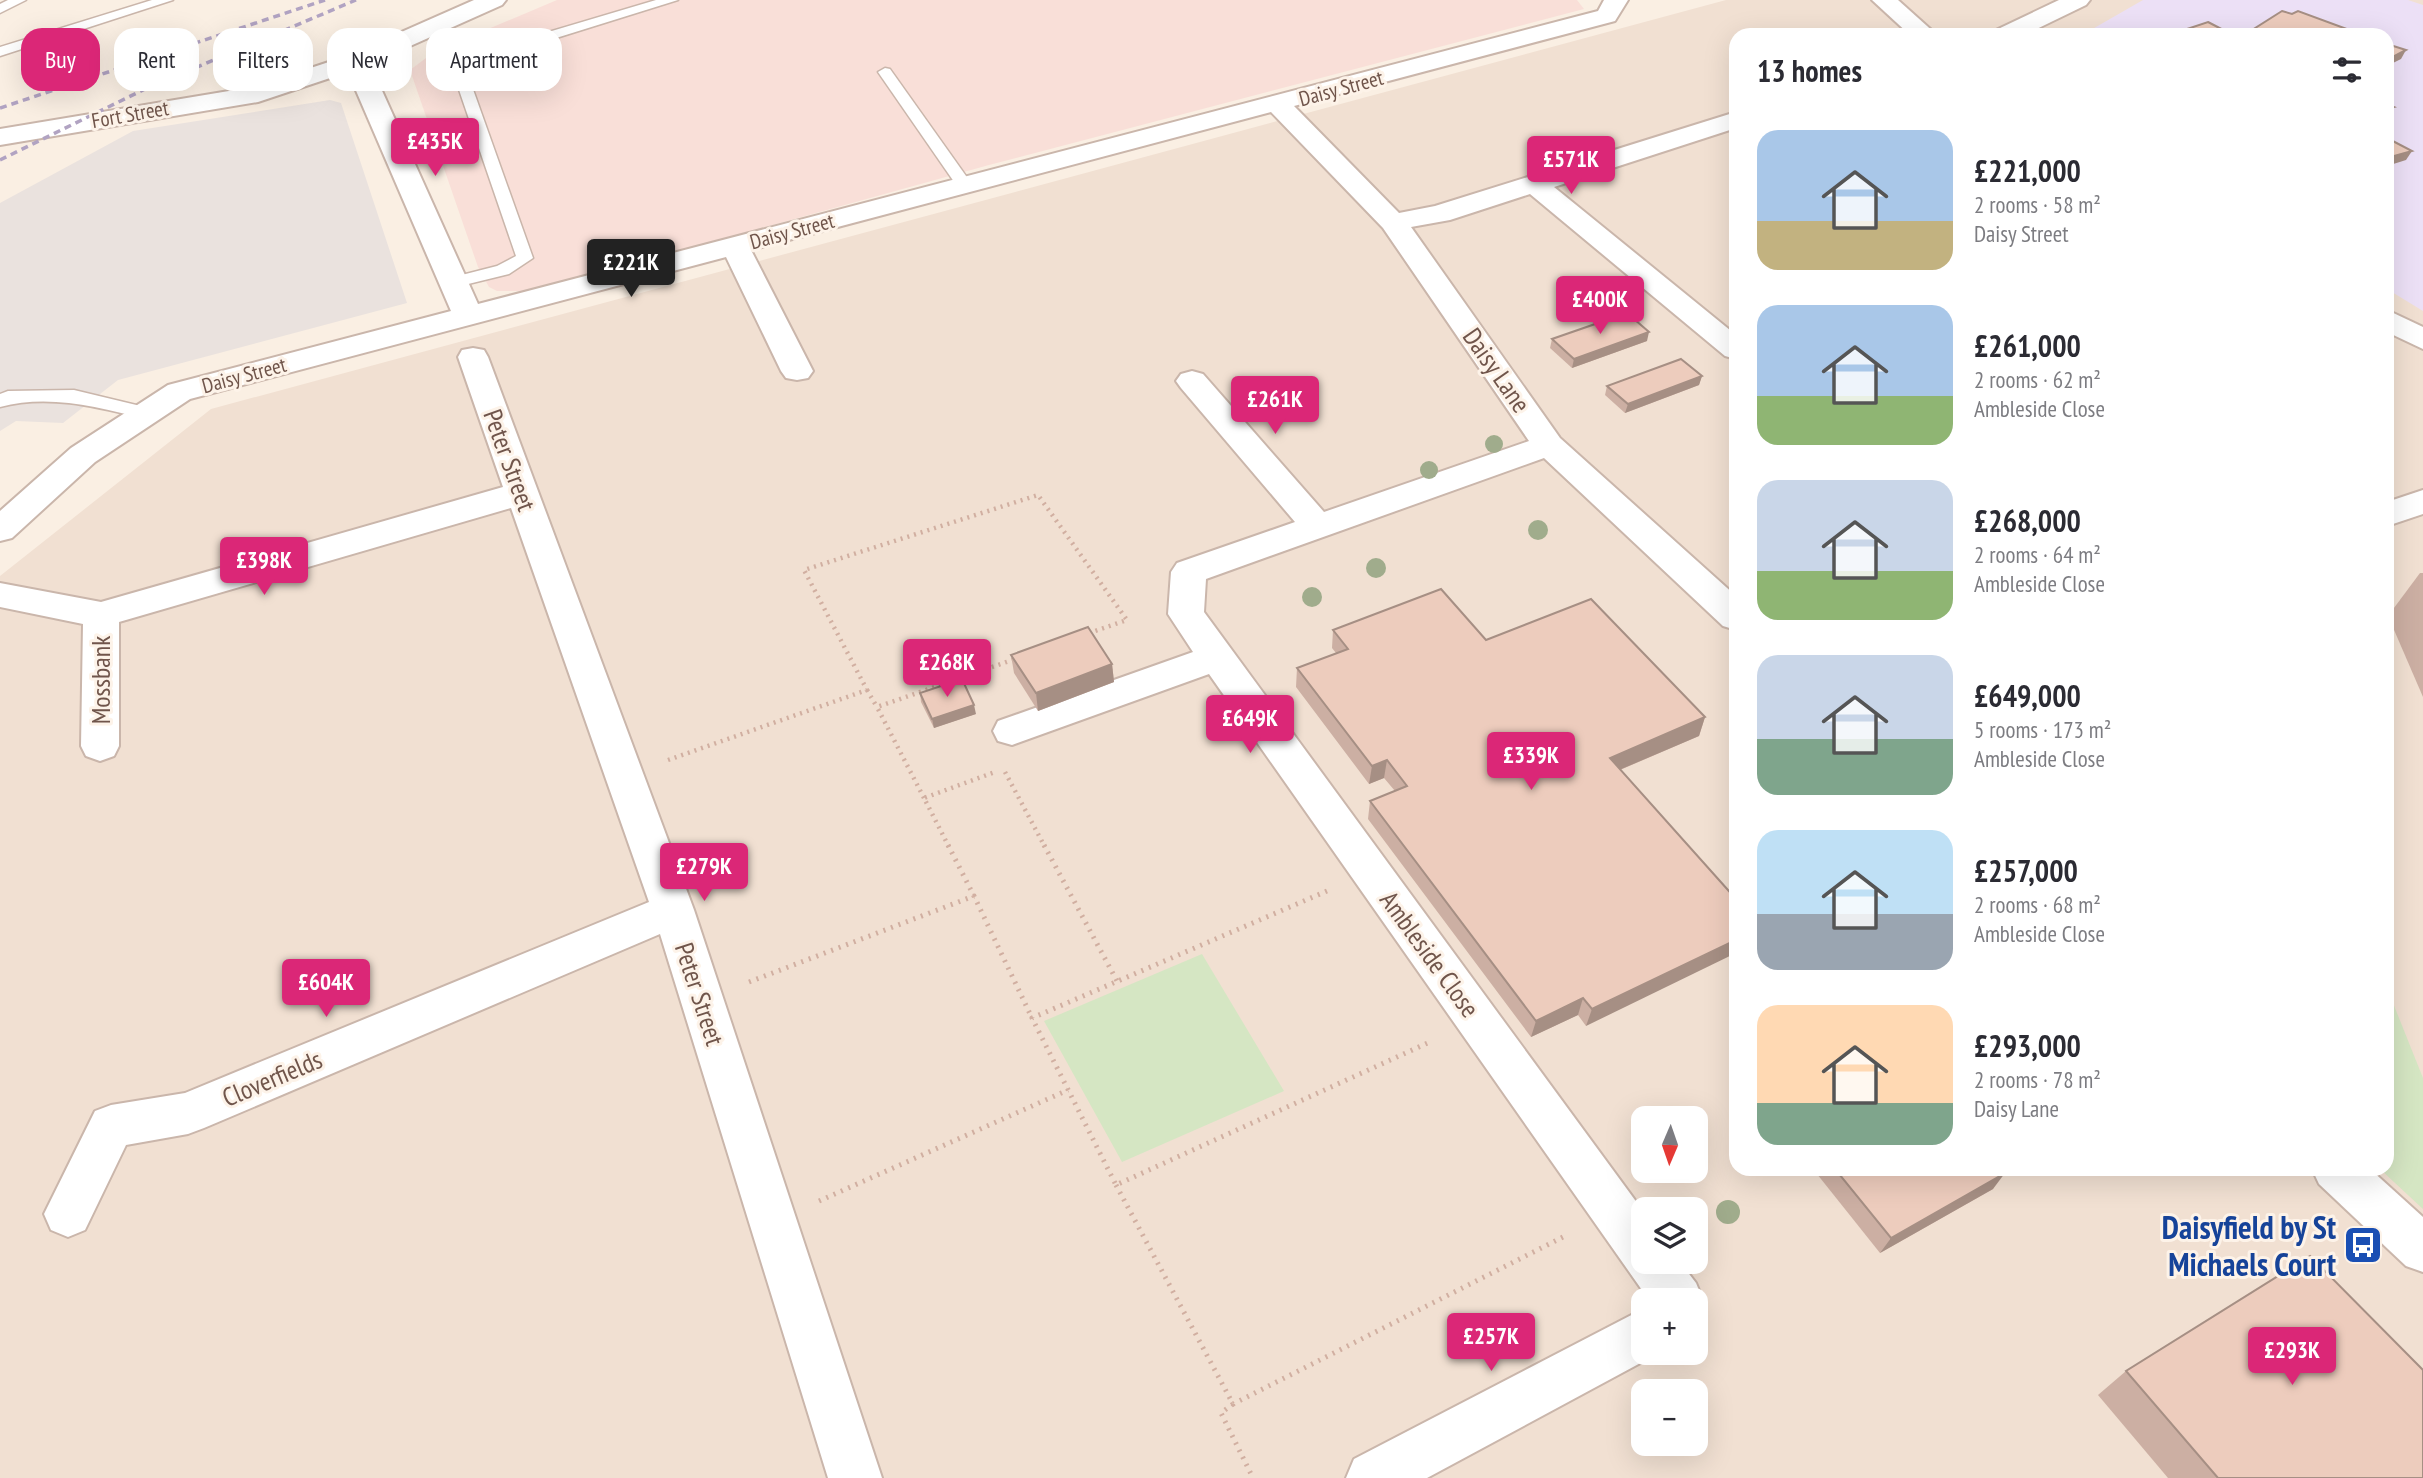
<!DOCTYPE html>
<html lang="en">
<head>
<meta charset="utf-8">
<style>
	:root { --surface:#fff; --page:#f7f7f7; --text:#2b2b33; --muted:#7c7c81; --accent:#db2777 }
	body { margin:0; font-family:"PT Sans Narrow",sans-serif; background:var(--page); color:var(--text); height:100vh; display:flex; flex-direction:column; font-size:26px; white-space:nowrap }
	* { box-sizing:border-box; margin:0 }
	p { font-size:23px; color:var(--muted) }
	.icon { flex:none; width:38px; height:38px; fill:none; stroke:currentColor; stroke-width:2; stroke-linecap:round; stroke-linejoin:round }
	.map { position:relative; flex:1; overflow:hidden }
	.details { position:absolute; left:1729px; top:28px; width:665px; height:1148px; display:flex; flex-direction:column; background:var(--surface); border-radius:21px; box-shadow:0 7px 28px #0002 }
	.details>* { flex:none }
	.banner { position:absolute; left:21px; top:28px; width:665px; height:63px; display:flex; gap:14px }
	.needle { width:46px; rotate:182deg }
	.fabs { position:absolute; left:1631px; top:1106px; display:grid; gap:14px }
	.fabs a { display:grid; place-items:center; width:77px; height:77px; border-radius:14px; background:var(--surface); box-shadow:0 7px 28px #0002; font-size:35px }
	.price { position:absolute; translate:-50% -60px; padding:0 16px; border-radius:7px; background:var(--accent); color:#fff; font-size:23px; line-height:46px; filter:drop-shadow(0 2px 4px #0008) }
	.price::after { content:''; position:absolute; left:50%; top:42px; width:21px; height:16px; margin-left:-10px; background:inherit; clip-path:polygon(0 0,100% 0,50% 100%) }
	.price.current { background:#222; color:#fff }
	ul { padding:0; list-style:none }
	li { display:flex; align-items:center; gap:21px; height:175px; padding:0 28px }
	li span { display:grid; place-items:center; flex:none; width:196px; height:140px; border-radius:21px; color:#555 }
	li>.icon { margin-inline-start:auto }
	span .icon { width:84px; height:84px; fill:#fffc; stroke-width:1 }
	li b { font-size:30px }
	h2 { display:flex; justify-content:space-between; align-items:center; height:84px; padding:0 28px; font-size:30px }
	.chip { padding:0 24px; border-radius:21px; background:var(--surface); box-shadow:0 7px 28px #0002; font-size:24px; line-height:63px }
	.chip.current { background:var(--accent); color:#fff }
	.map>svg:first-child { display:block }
</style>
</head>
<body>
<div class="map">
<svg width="2423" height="1478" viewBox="0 0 2423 1478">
	<rect width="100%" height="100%" fill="#faefe3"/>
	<path fill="#f1e0d2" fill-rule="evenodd" d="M 1726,0 L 2423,0 L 2423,1478 L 0,1478 L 0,576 L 211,409 ZM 1736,35 L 2387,35 L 2387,1169 L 1736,1169 ZM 1643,1118 L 1696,1118 L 1696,1171 L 1643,1171 ZM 1643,1209 L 1696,1209 L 1696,1262 L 1643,1262 ZM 1643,1300 L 1696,1300 L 1696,1353 L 1643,1353 ZM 1643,1391 L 1696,1391 L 1696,1444 L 1643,1444 Z"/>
	<polygon fill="#f9dfd8" points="557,0 1577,0 1584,9 989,165 535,291 497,291 489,287 478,267 410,70 434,52"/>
	<polygon fill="#eae2de" points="330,100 341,103 407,303 118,380 63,423 16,421 0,431 0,203 133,131"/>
	<polygon fill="#ece0f6" points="2143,0 2408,0 2423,5 2423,311 2387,289 2387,35 2082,35"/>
	<g fill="#d5e6c3">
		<polygon points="1202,954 1284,1091 1122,1162 1044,1021"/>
		<polygon points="2387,988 2423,1078 2423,1209 2380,1169 2387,1169"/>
	</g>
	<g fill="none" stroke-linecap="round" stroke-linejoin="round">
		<defs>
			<g id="service">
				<polygon points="8,0 26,0 0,13 0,4"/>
				<polygon points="152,0 173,0 0,56 0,47"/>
				<path d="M 656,0 L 678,0 L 505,54 L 483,65 L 470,81 L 533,258 L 509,274 L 456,287 L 450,286 L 447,282 L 450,278 L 497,266 L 516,256 L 456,81 C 464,62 476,55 495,48 Z"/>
				<polygon points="885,68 890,69 971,183 971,189 959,189 878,72"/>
				<path d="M 74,390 L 153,409 L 155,413 L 146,419 C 97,407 49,394 0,407 L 0,394 L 8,391 Z"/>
			</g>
			<g id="minor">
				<polygon points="474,0 506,0 502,5 370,64 478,304 1598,11 1604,0 1628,0 1615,21 1294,106 1399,213 1435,206 1736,112 1736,128 1554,187 1736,335 1736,359 1725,356 1530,194 1450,220 1411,227 1560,438 1736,596 1736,630 1723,626 1544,458 1206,579 1204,612 1643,1211 1643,1262 1680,1262 1696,1283 1703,1300 1696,1317 1696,1300 1649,1300 1209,674 1012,745 998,741 993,731 998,721 1193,652 1168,614 1171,572 1177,563 1295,522 1181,388 1176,381 1181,374 1192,371 1203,374 1324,512 1529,441 1383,228 1271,112 751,250 813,371 808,378 797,380 786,378 781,371 726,257 190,399 95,462 12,538 0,541 0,511 71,448 168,385 451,311 348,72 258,102 0,145 0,129 253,87 347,56"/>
				<polygon points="1872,0 1898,0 1937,35 1910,35"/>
				<polygon points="2059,0 2090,0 2086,5 2024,35 1993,35 1996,30"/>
				<polygon points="2387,310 2423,327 2423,349 2387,332"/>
				<polygon points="473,348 484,350 488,357 694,910 882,1478 828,1478 660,934 204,1128 188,1134 126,1145 85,1230 68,1237 51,1230 44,1214 95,1111 111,1105 185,1093 649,902 511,508 119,622 119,746 114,756 100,761 86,756 81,746 83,624 0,607 0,583 101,602 503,487 458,357 462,350"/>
				<polygon points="2423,490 2423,514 2387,526 2387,502"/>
				<polygon points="2312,1169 2370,1169 2423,1217 2423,1272 2406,1266 2319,1184"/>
				<polygon points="1643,1309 1643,1353 1659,1353 1427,1478 1346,1478 1354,1459"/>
			</g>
		</defs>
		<use href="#service" stroke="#cab6ab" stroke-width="3"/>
		<use href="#minor" stroke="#cab6ab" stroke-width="4"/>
		<g stroke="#d1afa1" stroke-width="4.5" stroke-dasharray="2 5" stroke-linecap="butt">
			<polyline points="867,690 877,707"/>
			<polyline points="668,760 867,690 804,570 1038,495 1127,620 1089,633"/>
			<polyline points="1005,772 1045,847"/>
			<polyline points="924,798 877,707 1018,658"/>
			<polyline points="949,847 924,798 995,772"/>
		</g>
		<g stroke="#d1afa1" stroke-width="5" stroke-dasharray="2 6" stroke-linecap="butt">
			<polyline points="948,845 974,896"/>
			<polyline points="1044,845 1117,981"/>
			<polyline points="1327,891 1032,1018 1116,1185 1432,1041"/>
			<polyline points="749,982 974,896 1032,1018"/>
			<polyline points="1116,1185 1233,1404 1567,1235"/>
			<polyline points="819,1201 1068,1090"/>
			<polyline points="1233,1404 1221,1413 1253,1478"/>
		</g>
		<use href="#service" fill="#fff" fill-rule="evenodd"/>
		<use href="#minor" fill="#fff" fill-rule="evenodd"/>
		<g stroke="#b1a3c2" stroke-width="3.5" stroke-dasharray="7 5" stroke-linecap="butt">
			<polyline points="0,108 325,0"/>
			<polyline points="0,160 145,89 356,0"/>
		</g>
	</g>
	<g fill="#a0ac8c">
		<circle cx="1494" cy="444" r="9"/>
		<circle cx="1429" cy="470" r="9"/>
		<circle cx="1538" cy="530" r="10"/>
		<circle cx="1376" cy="568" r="10"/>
		<circle cx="1312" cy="597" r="10"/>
		<circle cx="1728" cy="1212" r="12"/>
	</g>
	<g fill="#ccafa3">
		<polygon points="1552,339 1647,341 1572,368 1550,348"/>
		<polygon points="1702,376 1699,385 1625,413 1605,395 1607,386"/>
		<polygon points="2420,573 2423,573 2423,697 2388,616"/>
		<polygon points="1333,630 1486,640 1705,717 1699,736 1620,770 1736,899 1586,1026 1578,1015 1531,1037 1368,819 1370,801 1395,791 1384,778 1369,784 1296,687 1297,668 1336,653 1332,648"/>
		<polygon points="1011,655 1112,664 1114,682 1038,711 1014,673"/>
		<polygon points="920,693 976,714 934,728 921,702"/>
		<polygon points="1813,1169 2001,1169 1993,1189 1880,1253"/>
		<polygon points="2126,1371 2423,1478 2168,1478 2098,1395"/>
	</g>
	<g fill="#a68f84">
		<polygon points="2406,50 2401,59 2387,66 2387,60"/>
		<polygon points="2394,107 2388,116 2387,117 2387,109"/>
		<polygon points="2412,151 2406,160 2387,166 2387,158"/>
		<polygon points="1649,332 1647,341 1572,368 1574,359"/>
		<polygon points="1702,376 1699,385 1625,413 1628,404"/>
		<polygon points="1112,664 1114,682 1038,711 1036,693"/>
		<polygon points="974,705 976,714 934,728 932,719"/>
		<polygon points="1705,717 1699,736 1605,776 1610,758"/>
		<polygon points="1387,760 1384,778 1369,784 1372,766"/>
		<polygon points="1736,940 1736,953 1586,1026 1592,1009"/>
		<polygon points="1583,998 1578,1015 1531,1037 1536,1021"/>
		<polygon points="2005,1173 1993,1189 1880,1253 1891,1238"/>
	</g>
	<g fill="#edccbd" stroke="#a68f84" stroke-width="2">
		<polygon points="2282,11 2292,14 2298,11 2363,35 2258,35 2249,32"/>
		<polygon points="2208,22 2233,35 2184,35 2178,32"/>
		<polygon points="2387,44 2406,50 2387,60"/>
		<polygon points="2387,104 2394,107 2387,109"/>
		<polygon points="2387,138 2412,151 2387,158"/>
		<polygon points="1627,313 1649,332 1574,359 1552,339"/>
		<polygon points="1681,359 1702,376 1628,404 1607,386"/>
		<polygon points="1441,589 1486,640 1591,599 1705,717 1610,758 1736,899 1736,940 1592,1009 1583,998 1536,1021 1370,801 1407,786 1387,760 1372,766 1297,668 1348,649 1333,630"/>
		<polygon points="1088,627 1112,664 1036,693 1011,655"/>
		<polygon points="962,679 974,705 932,719 920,693"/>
		<polygon points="1835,1169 2001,1169 2005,1173 1891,1238"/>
		<polygon points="2310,1256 2423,1370 2423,1478 2218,1478 2126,1371"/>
	</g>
	<defs>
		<symbol id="bus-square" viewBox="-11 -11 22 22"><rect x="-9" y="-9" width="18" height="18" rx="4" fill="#1a4fb4" stroke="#fdf3e9"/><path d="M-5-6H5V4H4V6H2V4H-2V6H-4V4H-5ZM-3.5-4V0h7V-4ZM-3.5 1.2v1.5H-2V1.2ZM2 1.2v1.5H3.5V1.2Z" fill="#fff"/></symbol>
	</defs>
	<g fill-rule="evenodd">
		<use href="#bus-square" x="2341" y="1223" width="44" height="44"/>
	</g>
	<g text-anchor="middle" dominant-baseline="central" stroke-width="6" stroke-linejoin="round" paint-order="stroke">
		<g font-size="21" fill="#70554b" stroke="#fdf3e9">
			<text transform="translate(1341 88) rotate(-15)">Daisy Street</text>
			<text transform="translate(130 114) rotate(-10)">Fort Street</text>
			<text transform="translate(792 231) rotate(-15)">Daisy Street</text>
			<text transform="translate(244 375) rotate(-15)">Daisy Street</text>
		</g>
		<g font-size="26" fill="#70554b" stroke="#fdf3e9">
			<text transform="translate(1497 370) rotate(55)">Daisy Lane</text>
			<text transform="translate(510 460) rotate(70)">Peter Street</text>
			<text transform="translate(100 680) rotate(-90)">Mossbank</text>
			<text transform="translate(1430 954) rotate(54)">Ambleside Close</text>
			<text transform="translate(700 994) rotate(72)">Peter Street</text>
			<text transform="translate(272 1078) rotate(-23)">Cloverfields</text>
		</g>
		<g font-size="32" font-weight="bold" fill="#164399" stroke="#fdf3e9" text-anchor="end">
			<text x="2336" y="1227">Daisyfield by St<tspan x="2336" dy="37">Michaels Court</tspan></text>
		</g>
	</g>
</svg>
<div class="fabs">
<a><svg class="needle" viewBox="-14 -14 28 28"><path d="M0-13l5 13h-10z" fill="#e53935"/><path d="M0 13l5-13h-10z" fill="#7c7c81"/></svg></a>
<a><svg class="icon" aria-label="layers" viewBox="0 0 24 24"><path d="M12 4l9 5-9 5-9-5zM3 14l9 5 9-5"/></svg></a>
<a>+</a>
<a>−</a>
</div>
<b class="price" style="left:435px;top:178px">£435K</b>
<b class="price" style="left:1571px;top:196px">£571K</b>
<b class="price current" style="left:631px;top:299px">£221K</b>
<b class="price" style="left:1600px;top:336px">£400K</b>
<b class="price" style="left:1275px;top:436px">£261K</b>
<b class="price" style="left:264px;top:597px">£398K</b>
<b class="price" style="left:947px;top:699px">£268K</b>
<b class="price" style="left:1250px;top:755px">£649K</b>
<b class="price" style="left:1531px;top:792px">£339K</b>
<b class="price" style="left:704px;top:903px">£279K</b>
<b class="price" style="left:326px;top:1019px">£604K</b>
<b class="price" style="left:1491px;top:1373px">£257K</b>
<b class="price" style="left:2292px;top:1387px">£293K</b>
<div class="banner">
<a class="chip current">Buy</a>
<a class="chip">Rent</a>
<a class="chip">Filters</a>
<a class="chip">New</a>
<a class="chip">Apartment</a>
</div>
<section class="details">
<h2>13 homes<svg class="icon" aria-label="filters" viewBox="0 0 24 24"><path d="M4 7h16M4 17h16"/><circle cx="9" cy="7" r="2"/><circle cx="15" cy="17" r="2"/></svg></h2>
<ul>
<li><span style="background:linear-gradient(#a9c7e8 65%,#c2b280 0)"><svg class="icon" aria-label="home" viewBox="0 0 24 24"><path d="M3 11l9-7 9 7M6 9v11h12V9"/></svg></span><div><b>£221,000</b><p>2 rooms · 58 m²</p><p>Daisy Street</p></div></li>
<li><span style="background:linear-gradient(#a9c7e8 65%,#8fb573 0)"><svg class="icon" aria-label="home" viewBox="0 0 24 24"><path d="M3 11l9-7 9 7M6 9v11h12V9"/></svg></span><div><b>£261,000</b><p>2 rooms · 62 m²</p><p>Ambleside Close</p></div></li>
<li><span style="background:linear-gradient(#c9d6e8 65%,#8fb573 0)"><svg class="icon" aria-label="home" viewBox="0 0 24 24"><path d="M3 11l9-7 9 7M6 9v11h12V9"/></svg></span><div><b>£268,000</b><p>2 rooms · 64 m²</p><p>Ambleside Close</p></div></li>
<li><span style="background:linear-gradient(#c9d6e8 60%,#7fa58c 0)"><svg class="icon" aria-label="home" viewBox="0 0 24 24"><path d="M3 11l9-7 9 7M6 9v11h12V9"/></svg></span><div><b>£649,000</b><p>5 rooms · 173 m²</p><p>Ambleside Close</p></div></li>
<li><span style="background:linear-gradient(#bfe0f5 60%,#9aa5b1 0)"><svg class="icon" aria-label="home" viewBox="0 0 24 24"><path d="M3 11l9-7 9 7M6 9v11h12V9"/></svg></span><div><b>£257,000</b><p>2 rooms · 68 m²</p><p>Ambleside Close</p></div></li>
<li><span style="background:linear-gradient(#ffd9b3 70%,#7fa58c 0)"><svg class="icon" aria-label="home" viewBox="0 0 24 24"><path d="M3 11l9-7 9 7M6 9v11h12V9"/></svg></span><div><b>£293,000</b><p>2 rooms · 78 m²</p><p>Daisy Lane</p></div></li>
</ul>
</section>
</div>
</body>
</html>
